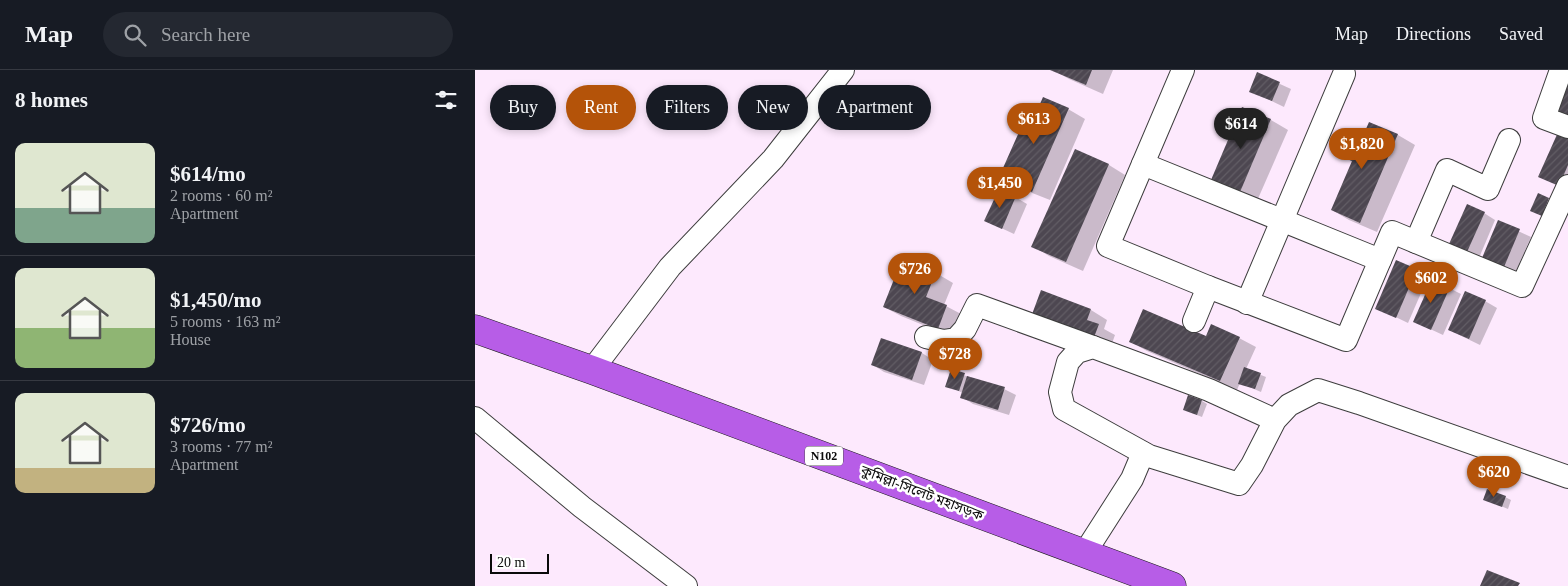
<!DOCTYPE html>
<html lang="en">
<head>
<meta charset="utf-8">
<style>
	:root { --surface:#171b24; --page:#242831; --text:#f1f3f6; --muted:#9ea1a6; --line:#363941; --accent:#b45309 }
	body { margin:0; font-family:"Times New Roman","Noto Sans Bengali",serif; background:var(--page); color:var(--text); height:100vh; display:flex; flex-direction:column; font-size:19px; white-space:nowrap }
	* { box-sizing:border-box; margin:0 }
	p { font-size:16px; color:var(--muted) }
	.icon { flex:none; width:28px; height:28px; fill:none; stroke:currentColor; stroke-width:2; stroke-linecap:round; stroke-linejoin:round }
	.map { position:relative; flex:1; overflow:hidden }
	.side { display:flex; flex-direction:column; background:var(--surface); width:475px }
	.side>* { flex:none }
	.guide { position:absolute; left:15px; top:15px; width:475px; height:45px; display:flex; gap:10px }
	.scale { position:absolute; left:15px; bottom:12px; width:59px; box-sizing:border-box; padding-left:5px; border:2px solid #0a0a0a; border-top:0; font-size:14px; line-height:18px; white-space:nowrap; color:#0a0a0a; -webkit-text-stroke:4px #fff; paint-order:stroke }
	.price { position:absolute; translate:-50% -42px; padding:0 11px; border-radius:18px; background:var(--accent); color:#fff; font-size:16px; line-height:32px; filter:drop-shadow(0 1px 2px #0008) }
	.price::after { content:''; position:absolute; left:50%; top:30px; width:15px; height:11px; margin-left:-8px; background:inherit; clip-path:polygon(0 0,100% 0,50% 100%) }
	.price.selected { background:#222; color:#fff }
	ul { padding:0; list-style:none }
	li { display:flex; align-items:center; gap:15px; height:125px; padding:0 15px }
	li+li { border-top:1px solid var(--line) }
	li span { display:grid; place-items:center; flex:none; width:140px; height:100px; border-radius:10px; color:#555 }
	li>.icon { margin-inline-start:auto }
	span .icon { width:60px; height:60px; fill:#fffc; stroke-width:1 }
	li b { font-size:21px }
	h2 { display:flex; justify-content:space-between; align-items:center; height:60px; padding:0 15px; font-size:21px }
	.pill { padding:0 18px; border-radius:22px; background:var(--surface); box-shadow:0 2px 8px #0003; font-size:18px; line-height:45px }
	.pill.selected { background:var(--accent); color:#fff }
	header { display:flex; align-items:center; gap:30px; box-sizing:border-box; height:70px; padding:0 25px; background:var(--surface); border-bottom:1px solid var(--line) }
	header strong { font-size:24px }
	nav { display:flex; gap:28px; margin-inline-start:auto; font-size:18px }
	.search { width:350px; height:45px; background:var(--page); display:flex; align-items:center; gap:12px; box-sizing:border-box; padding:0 18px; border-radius:28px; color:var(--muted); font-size:19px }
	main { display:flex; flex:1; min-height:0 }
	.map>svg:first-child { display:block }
</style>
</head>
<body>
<header>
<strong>Map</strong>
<div class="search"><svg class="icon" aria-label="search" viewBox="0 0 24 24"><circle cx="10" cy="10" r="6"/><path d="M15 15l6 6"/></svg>Search here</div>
<nav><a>Map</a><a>Directions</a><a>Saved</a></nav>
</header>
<main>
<section class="side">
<h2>8 homes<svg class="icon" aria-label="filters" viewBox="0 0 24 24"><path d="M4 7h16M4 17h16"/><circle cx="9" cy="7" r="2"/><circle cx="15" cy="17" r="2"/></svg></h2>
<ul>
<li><span style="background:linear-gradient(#dfe7d0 65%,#7fa58c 0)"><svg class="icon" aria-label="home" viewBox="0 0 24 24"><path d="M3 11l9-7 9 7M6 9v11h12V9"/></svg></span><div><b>$614/mo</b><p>2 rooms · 60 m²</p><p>Apartment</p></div></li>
<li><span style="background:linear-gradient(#dfe7d0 60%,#8fb573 0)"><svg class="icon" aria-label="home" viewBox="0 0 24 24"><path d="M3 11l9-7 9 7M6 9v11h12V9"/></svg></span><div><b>$1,450/mo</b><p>5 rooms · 163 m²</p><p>House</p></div></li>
<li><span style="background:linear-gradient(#dfe7d0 75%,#c2b280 0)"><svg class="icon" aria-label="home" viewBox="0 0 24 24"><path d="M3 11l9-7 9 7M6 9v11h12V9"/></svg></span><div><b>$726/mo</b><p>3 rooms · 77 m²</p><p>Apartment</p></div></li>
</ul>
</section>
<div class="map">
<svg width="1093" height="516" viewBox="0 0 1093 516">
	<defs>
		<pattern id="building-hatch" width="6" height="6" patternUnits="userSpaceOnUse" patternTransform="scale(1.25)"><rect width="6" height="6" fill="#4d4751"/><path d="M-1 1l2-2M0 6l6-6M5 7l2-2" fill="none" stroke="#625d65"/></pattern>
	</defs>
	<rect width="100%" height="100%" fill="#fde9fd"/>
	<g fill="#0003">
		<polygon points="578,0 638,0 628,24 594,9"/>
		<polygon points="783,4 816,19 809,37 776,21"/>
		<polygon points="593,39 610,49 575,130 542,117 526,107 560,49"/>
		<polygon points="768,39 796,50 813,60 782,131 738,109"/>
		<polygon points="895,53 923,65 940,75 902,162 874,150 857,140 878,92 859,82 885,76"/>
		<polygon points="1093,65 1093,120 1065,106"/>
		<polygon points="600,81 634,95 650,105 608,201 574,186 558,176"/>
		<polygon points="540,127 552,134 539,164 511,151"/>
		<polygon points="1009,143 1020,150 1004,188 976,174"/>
		<polygon points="1024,152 1056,167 1040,203 1020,194"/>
		<polygon points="428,190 461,203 478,213 469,235 488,245 480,268 426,246 409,237"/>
		<polygon points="942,200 953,207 933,253 902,238"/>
		<polygon points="974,218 986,224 968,265 940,252"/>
		<polygon points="1010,231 1022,238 1005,275 974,260"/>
		<polygon points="616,240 632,250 629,259 640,265 635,279 574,256"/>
		<polygon points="764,268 781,277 771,299 791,307 786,322 765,313 762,320 672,281 656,272"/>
		<polygon points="407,269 447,283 458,290 449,315 409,302 398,295"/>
		<polygon points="477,301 529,319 541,325 534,345 498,334 487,327 488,323 472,316"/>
		<polygon points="727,331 732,334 727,347 714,342"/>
		<polygon points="1030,427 1036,430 1033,439 1009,429"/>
	</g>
	<g fill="url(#building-hatch)">
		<polygon points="575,0 617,0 611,15"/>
		<polygon points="782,2 805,12 797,31 774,22"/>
		<polygon points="1093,11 1093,54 1075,46"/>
		<polygon points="568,27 594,38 557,122 524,107 552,44 559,48"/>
		<polygon points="767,37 796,49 765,122 736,110"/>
		<polygon points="894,52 923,64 885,153 856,140 877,91 857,82 865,66 884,75"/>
		<polygon points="1084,60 1093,64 1093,95 1084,116 1063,107"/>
		<polygon points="600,79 634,94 591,192 556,177"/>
		<polygon points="524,119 541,126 527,159 509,151"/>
		<polygon points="1063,123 1074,128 1067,146 1055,141"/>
		<polygon points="992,134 1010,142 992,182 974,174"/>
		<polygon points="1023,150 1045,159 1029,197 1007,188"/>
		<polygon points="427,189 461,202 451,227 472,235 463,259 408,237"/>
		<polygon points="921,190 942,199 921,248 900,239"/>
		<polygon points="957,209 975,217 956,260 938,252"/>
		<polygon points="566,220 616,239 612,250 624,254 618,270 556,247"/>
		<polygon points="990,221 1011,230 994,269 973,260"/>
		<polygon points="668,239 731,266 736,254 765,267 745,311 654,272"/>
		<polygon points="406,268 447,282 437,310 396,295"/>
		<polygon points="769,297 786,303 780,319 763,314"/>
		<polygon points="476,299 490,303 484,321 470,317"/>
		<polygon points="492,306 530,317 523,340 485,328"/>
		<polygon points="713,325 727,330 722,345 708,340"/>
		<polygon points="1012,419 1031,426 1027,437 1008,430"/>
		<polygon points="1012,500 1045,513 1043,516 1005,516"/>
	</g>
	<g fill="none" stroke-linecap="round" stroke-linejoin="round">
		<defs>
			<g id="minor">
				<polyline points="708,0 633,176 733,217"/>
				<polyline points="1086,0 1069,48 1093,57"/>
				<polyline points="668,94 905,190"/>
				<polyline points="941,172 972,100 1013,119 1034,70"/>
				<polyline points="772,233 869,4"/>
				<polyline points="719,251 733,217 871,270 917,162 1047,216 1093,116"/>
				<polyline points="451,267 468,271 481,269 490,259 502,235 618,277"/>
				<polyline points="117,300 195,197 298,89 368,0"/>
				<polyline points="0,348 107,437 211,516"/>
				<polyline points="800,350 734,320 618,277 602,282 593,292 585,322 589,339 674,386 764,414 777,395 800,350 814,335 843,320 884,333 1093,407"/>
				<polyline points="609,484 657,409 668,383"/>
			</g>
			<polyline id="highway" points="0,259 117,300 697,516"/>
		</defs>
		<use href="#minor" stroke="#3d3d3d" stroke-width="24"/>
		<use href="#highway" stroke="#1b1b1b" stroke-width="29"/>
		<use href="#minor" stroke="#fff" stroke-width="22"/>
		<use href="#highway" stroke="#b75de7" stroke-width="28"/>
	</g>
	<g text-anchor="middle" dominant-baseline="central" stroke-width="5" stroke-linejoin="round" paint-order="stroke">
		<rect fill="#fff" stroke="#545454" stroke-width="1" x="330" y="376.5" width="38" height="19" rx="4"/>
		<g font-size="12" font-weight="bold" fill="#0a0a0a">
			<text x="349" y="386">N102</text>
		</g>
		<g font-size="14" fill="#0a0a0a" stroke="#fff">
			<text transform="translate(447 423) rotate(21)">কুমিল্লা-সিলেট মহাসড়ক</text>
		</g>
	</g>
</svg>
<div class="scale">20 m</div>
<b class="price" style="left:559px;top:75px">$613</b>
<b class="price selected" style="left:766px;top:80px">$614</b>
<b class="price" style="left:887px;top:100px">$1,820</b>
<b class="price" style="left:525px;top:139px">$1,450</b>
<b class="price" style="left:440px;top:225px">$726</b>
<b class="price" style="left:956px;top:234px">$602</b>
<b class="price" style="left:480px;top:310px">$728</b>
<b class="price" style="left:1019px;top:428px">$620</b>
<div class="guide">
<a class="pill">Buy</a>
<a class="pill selected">Rent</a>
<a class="pill">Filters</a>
<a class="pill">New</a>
<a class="pill">Apartment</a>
</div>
</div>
</main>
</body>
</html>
